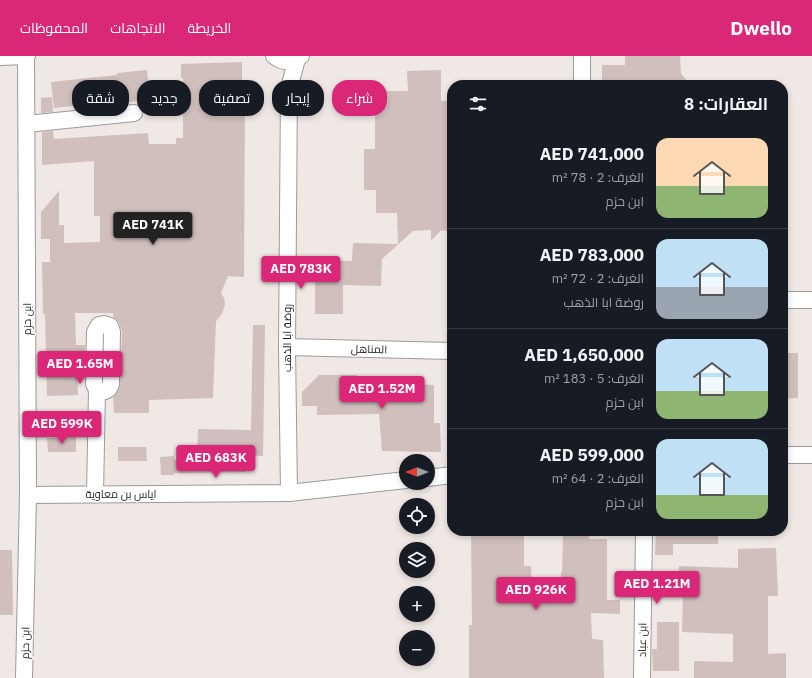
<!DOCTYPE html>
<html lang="ar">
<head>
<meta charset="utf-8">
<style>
	:root { --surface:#171b24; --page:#242831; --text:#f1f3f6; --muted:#9ea1a6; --line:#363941; --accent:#db2777 }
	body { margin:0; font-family:"IBM Plex Sans",Cairo,sans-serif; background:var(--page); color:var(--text); direction:rtl; height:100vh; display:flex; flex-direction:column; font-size:15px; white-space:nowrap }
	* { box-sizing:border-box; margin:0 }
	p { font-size:13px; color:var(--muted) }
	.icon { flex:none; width:22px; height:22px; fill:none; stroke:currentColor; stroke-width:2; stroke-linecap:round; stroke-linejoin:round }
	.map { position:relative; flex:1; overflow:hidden; direction:ltr }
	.side { position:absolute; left:447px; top:24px; width:341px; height:456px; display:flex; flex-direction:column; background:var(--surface); border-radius:16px; box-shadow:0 2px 6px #0003; direction:rtl }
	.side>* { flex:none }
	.hud { position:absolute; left:12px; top:24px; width:375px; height:36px; direction:rtl; display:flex; gap:8px }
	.needle { width:26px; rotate:270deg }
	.fabs { position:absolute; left:399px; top:398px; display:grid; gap:8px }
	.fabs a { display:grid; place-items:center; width:36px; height:36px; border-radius:50%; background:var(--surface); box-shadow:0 2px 6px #0003; font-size:20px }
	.price { position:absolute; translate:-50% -34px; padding:0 9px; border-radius:4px; background:var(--accent); color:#fff; font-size:13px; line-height:26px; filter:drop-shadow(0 1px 2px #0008) }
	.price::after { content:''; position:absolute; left:50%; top:24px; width:12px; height:9px; margin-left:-6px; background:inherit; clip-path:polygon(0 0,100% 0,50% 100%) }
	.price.selected { background:#222; color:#fff }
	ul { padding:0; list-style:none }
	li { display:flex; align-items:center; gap:12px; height:100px; padding:0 20px }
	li+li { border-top:1px solid var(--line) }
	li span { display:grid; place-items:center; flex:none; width:112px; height:80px; border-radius:12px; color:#555 }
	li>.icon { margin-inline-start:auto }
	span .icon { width:48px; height:48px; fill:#fffc; stroke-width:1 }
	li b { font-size:17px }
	h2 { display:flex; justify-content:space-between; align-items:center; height:48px; padding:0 20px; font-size:17px }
	.chip { padding:0 14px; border-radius:16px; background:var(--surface); box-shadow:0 2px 6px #0003; font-size:14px; line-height:36px }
	.chip.selected { background:var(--accent); color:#fff }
	header { display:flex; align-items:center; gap:24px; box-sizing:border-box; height:56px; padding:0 20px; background:var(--accent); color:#fff }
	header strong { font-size:19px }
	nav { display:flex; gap:22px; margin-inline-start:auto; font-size:14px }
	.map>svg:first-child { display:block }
</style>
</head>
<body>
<header>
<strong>Dwello</strong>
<nav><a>الخريطة</a><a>الاتجاهات</a><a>المحفوظات</a></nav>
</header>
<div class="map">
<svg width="812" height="622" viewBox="0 0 812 622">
	<rect width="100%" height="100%" fill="#f0e8e4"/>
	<g fill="#d0bfbd">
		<polygon points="625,0 680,0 681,18 691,29 638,29 644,24 602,24 602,9 625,9"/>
		<polygon points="242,6 242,33 245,33 244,221 228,220 221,237 224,242 225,248 222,258 216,265 213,342 149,344 149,357 114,357 113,341 118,335 120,328 122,276 119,267 116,263 113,261 113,257 75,257 76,289 85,289 85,305 77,305 78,339 47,340 45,258 43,258 42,206 50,206 50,183 41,183 41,156 59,135 59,169 64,169 64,187 100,186 100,160 94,160 94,105 42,109 42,76 53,75 54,83 148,77 149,88 176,88 176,82 183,82 183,22 181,22 181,8"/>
		<polygon points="147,14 150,44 119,47 119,45 54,52 51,26 117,19 117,17"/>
		<polygon points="441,14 441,45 452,45 452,174 440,175 431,185 431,174 413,175 382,203 381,230 343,229 343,258 315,258 315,205 352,205 353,187 398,188 397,157 376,157 376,134 364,134 364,93 375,93 375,56 352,57 352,42 374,41 374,35 408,35 407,15"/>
		<polygon points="52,41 53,56 41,57 41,42"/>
		<polygon points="253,269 265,269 263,400 247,399 246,416 174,417 175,419 161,419 160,401 174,400 174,404 197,404 198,373 251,374"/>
		<polygon points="783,297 798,297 798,342 783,343"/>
		<polygon points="319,319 357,319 357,333 392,332 392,328 434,329 434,367 440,367 441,396 382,395 379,358 317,359 317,350 302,350 302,336"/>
		<polygon points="76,381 76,396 48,396 47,382"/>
		<polygon points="118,391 146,391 147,405 118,405"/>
		<polygon points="471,475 524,475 524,510 531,510 532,545 562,545 561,516 562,516 563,478 589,478 589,483 607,483 607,544 620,544 620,558 591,557 592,583 603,584 604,622 469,622 469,569 472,569"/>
		<polygon points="656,475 718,475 718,488 673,488 673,499 655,499"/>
		<polygon points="776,492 778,540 768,540 768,598 786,597 786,622 694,622 694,605 733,606 733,578 682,576 683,535 679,535 679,510 738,512 738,493"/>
		<polygon points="0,494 12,494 13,559 0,559"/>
		<polygon points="657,566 679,566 679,615 653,615 652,593 657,593"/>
	</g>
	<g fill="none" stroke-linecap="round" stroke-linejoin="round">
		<defs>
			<g id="street">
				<path d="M 274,0 C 283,7 292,7 301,0"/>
				<polyline points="0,1 27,0"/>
				<polyline points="582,29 582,0"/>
				<polyline points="27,68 134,57"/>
				<polyline points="783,244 812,244"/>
				<path d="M 104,268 L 110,270 L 112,276 L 111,328 C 109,335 104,337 97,334 L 94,328 L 95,276 L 99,269 Z"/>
				<polyline points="287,291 452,295"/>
				<polyline points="783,399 812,399"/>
				<polyline points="428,422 452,419"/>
				<polyline points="289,437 287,291 289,32 297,3"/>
				<polyline points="95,438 97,334"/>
				<polyline points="28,439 289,437 406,424"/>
				<polyline points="24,622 28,439 26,0"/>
				<polyline points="642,622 644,475"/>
			</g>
		</defs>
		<use href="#street" stroke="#9b9b9b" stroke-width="18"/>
		<use href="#street" stroke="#fff" stroke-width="16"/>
	</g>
	<g text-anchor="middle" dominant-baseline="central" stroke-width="3" stroke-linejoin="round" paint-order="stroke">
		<g font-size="11" fill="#1e1e1e" stroke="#fff">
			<text transform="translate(27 263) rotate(-90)">ابن حزم</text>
			<text transform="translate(287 282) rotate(-90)">روضة ابا الذهب</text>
			<text transform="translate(369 293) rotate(1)">المناهل</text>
			<text x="121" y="438">اياس بن معاوية</text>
			<text transform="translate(642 584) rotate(-89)">ابن عباد</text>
			<text transform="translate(25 587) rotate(-89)">ابن حزم</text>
		</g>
	</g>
</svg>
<div class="fabs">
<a><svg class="needle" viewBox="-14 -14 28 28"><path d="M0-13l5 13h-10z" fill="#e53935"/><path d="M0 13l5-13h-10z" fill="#9ea1a6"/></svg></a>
<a><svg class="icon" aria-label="locate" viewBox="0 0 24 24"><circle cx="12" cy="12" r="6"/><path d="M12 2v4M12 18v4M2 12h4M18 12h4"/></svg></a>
<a><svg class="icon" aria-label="layers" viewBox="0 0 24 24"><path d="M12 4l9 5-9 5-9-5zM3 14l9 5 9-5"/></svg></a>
<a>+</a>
<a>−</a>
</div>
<b class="price selected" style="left:153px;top:190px">AED 741K</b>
<b class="price" style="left:301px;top:234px">AED 783K</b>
<b class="price" style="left:80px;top:329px">AED 1.65M</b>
<b class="price" style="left:382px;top:354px">AED 1.52M</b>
<b class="price" style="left:62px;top:389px">AED 599K</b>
<b class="price" style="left:216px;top:423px">AED 683K</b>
<b class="price" style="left:657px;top:549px">AED 1.21M</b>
<b class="price" style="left:536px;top:555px">AED 926K</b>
<div class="hud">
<a class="chip selected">شراء</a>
<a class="chip">إيجار</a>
<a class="chip">تصفية</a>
<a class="chip">جديد</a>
<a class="chip">شقة</a>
</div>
<section class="side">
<h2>العقارات: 8<svg class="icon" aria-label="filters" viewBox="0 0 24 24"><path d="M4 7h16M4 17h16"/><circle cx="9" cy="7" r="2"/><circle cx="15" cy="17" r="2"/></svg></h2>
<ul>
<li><span style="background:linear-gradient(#ffd9b3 60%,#8fb573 0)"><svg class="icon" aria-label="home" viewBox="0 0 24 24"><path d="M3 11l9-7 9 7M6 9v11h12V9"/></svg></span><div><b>AED 741,000</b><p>الغرف: 2 · 78 m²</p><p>ابن حزم</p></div></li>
<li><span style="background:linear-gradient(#bfe0f5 60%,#9aa5b1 0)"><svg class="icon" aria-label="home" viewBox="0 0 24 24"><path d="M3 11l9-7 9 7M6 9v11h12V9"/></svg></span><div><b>AED 783,000</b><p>الغرف: 2 · 72 m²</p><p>روضة ابا الذهب</p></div></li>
<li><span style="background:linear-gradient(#bfe0f5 65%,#8fb573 0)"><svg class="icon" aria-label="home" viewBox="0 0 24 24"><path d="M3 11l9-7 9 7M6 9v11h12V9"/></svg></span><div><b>AED 1,650,000</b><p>الغرف: 5 · 183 m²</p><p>ابن حزم</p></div></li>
<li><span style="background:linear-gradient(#bfe0f5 70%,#8fb573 0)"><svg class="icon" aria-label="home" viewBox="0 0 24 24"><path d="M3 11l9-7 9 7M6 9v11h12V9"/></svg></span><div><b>AED 599,000</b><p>الغرف: 2 · 64 m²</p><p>ابن حزم</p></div></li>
</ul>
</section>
</div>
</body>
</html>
